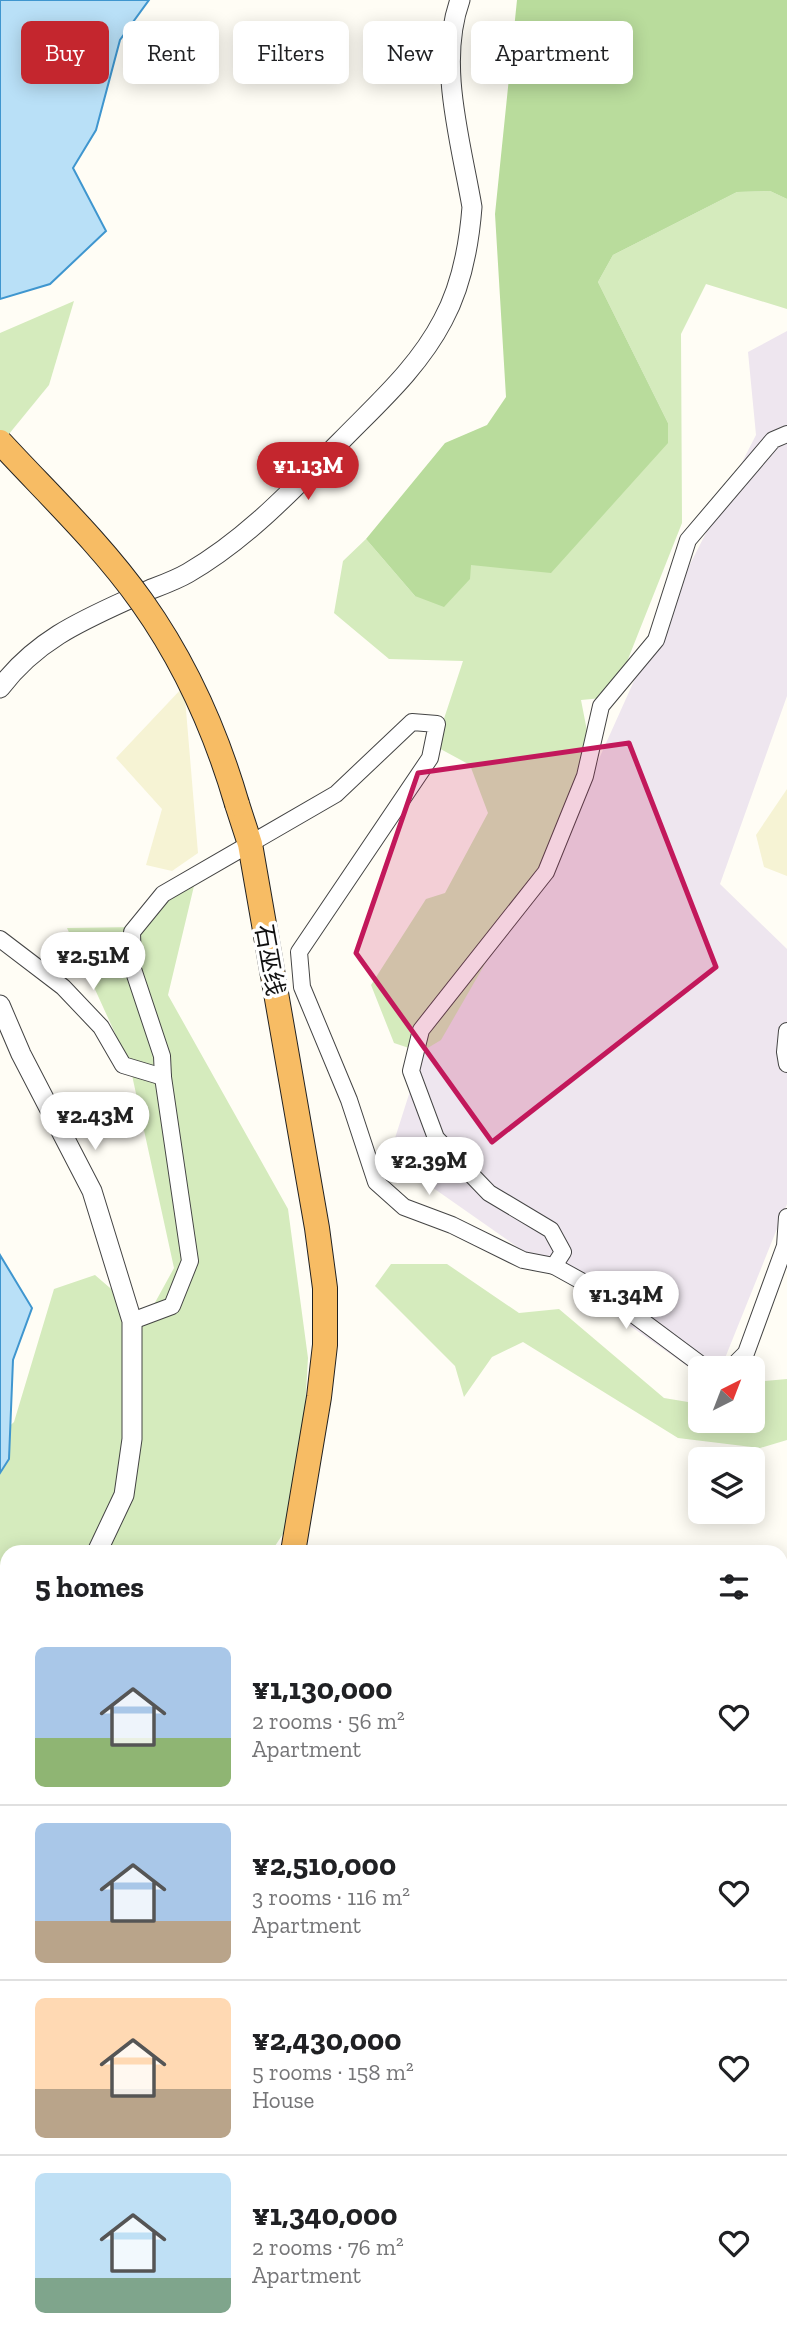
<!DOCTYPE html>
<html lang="en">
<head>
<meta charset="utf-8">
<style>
	:root { --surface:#fff; --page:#f2f2f2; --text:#202124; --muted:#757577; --line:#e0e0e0; --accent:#c4262e }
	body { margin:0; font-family:"Zilla Slab","Noto Sans SC",serif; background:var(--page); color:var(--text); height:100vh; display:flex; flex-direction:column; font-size:26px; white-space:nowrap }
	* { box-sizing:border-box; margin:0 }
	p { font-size:23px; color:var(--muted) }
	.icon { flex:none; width:38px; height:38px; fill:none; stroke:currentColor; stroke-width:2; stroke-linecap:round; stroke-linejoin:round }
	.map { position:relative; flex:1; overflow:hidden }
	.drawer { position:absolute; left:0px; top:1545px; width:788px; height:800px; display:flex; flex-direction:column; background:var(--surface); border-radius:21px 21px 0 0; box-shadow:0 4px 18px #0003 }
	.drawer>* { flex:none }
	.top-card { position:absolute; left:21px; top:21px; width:746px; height:63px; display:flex; gap:14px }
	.needle { width:46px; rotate:42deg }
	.fabs { position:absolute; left:688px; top:1356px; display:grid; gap:14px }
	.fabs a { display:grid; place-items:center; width:77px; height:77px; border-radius:10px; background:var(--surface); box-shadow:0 4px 18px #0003; font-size:35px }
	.price { position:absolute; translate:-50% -60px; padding:0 16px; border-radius:24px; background:#fff; color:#222; font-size:23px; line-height:46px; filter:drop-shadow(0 2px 4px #0008) }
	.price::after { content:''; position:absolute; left:50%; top:42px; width:21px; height:16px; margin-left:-10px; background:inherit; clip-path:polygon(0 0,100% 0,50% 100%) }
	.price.on { background:var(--accent); color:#fff }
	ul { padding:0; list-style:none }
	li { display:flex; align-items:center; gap:21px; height:175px; padding:0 35px }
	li+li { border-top:2px solid var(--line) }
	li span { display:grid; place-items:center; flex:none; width:196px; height:140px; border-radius:10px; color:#555 }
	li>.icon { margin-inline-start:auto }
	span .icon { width:84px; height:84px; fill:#fffc; stroke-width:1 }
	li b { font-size:30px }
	h2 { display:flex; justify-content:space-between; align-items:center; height:84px; padding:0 35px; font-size:30px }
	.pill { padding:0 24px; border-radius:10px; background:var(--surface); box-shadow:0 4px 18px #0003; font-size:24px; line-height:63px }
	.pill.on { background:var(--accent); color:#fff }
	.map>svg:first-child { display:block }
</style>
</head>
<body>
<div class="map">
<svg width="787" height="2344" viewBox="0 0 787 2344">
	<rect width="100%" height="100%" fill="#fffdf5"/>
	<polygon fill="#eee6ef" points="787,331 787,696 720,884 787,949 787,1204 721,1368 700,1368 700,1375 389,1157 432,1022 554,859 660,623 756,435 748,352"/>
	<g fill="#f6f3d4">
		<polygon points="184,686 198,853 172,871 146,865 162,809 116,758"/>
		<polygon points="787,789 787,876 764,867 756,835"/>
	</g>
	<g fill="#d5ebbd">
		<polygon points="770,191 787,199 787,309 706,284 681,334 682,523 613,697 581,700 588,736 556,841 441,1040 421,1052 394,1043 371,985 426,899 445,893 488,813 470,765 435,746 463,661 389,659 334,613 343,561 366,539 415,596 470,565 668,423 598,282 613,255 737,192"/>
		<polygon points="74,301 49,385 0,445 0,333"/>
		<polygon points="199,865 168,995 288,1209 308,1358 299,1510 271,1552 216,1552 198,1548 194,1552 7,1552 7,1875 0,1882 0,1435 14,1422 54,1289 95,1275 146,1319 174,1268 130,1066 67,928 139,927"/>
		<polygon points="391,1264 447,1264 519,1313 559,1309 664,1398 700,1404 700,1421 752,1421 753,1382 787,1379 787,1440 760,1448 678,1438 523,1342 492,1357 464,1397 455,1366 375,1286"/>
		<polygon points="7,1919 7,1999 0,1993 0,1921"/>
	</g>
	<polygon fill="#b9dc9c" points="517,0 787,0 787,199 770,191 737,192 613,255 598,282 668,423 668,443 551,573 471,565 470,579 444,607 415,596 366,539 445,443 487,425 506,397 495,214"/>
	<g fill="#b9e0f7" stroke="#3f96cf" stroke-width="2">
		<polygon points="0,0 149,0 120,40 96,130 73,168 106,231 50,284 0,299"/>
		<polygon points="0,1255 32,1308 13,1360 9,1459 0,1473"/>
	</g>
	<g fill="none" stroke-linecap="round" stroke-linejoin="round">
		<defs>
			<g id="minor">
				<polyline points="0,939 63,987 101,1027 123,1065 163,1077"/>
				<polyline points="787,1031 785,1052 787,1064"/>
				<polyline points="554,1266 610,1297 700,1364 710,1368"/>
				<polyline points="132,1321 172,1306 190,1261 163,1077 162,1056 133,969 132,932 163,894 336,794 412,722 437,724 430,758 299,952 302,987 349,1100 376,1182 404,1207 452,1225 523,1260 554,1266 563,1252 551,1230 489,1193 436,1138 411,1071 421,1030 546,872 585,776 601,706 656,640 688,540 773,440 787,434"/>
				<polyline points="731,1368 746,1353 785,1246 787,1217"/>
				<polyline points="780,1615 787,1616"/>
				<polyline points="780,1962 787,1960"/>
				<polyline points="780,2226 787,2217"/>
				<polyline points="151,2338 151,2344"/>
				<polyline points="386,2338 411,2344"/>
				<polyline points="597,2344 619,2338"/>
			</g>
			<g id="tertiary">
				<path d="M 0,688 C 40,635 91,617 149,590 C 162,585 176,580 188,573 C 247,539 293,489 341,441 C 378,403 418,368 443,320 C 462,285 469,246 472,207 C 461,142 437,64 460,0"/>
				<polyline points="0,1005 21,1054 92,1191 132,1321 132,1439 124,1495 97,1552"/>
				<polyline points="0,1629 7,1626"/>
			</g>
			<g id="trunk">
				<polyline points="237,804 250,844 317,1228 325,1288 325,1345 319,1397 293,1552"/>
				<polyline points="0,1920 7,1913"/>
			</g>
		</defs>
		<use href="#minor" stroke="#444" stroke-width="18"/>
		<use href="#tertiary" stroke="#444" stroke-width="21"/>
		<use href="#trunk" stroke="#222" stroke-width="26"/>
		<use href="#minor" stroke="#fff" stroke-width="16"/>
		<use href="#tertiary" stroke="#fff" stroke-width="19"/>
		<use href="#trunk" stroke="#f7bc64" stroke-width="24"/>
		<defs>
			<path id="trunk-bridge" d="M 0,442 C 48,494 101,544 142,602 C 186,664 216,732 237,804"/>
		</defs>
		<use href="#trunk-bridge" stroke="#222" stroke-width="26" stroke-linecap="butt"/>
		<use href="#trunk-bridge" stroke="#f7bc64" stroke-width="24"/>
	</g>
	<path fill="#c2185b" fill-opacity="0.2" stroke="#c2185b" stroke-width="5" stroke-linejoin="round" d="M 629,743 L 716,967 L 492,1142 L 356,953 L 418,773 Z"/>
	<g text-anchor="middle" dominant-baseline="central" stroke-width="7" stroke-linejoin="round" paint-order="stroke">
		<g font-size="24" fill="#111" stroke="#fff">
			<text transform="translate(270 960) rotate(80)">石巫线</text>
		</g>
	</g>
</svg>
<div class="fabs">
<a><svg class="needle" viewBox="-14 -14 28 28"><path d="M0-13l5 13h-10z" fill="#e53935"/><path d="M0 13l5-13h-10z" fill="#757577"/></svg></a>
<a><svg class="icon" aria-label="layers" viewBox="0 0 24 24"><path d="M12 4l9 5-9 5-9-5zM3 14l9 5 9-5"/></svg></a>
</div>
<b class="price on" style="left:308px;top:502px">¥1.13M</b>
<b class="price" style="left:93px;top:992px">¥2.51M</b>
<b class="price" style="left:95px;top:1152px">¥2.43M</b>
<b class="price" style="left:429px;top:1197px">¥2.39M</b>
<b class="price" style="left:626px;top:1331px">¥1.34M</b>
<div class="top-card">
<a class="pill on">Buy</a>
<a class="pill">Rent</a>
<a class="pill">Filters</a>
<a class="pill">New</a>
<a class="pill">Apartment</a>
</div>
<section class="drawer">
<h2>5 homes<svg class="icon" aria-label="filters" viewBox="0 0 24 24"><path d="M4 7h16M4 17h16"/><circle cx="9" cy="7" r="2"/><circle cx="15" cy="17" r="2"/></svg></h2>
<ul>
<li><span style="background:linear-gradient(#a9c7e8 65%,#8fb573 0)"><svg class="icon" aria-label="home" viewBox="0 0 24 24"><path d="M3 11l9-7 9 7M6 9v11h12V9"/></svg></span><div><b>¥1,130,000</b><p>2 rooms · 56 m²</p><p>Apartment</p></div><svg class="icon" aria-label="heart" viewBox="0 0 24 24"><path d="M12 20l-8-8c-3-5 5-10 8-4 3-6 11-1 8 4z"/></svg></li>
<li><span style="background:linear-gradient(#a9c7e8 70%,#b9a48a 0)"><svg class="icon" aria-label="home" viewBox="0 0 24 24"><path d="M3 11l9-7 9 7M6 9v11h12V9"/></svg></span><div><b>¥2,510,000</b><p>3 rooms · 116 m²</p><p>Apartment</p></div><svg class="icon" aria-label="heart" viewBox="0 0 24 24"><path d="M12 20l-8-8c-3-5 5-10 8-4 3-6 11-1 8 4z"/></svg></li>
<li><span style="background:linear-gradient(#ffd9b3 65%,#b9a48a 0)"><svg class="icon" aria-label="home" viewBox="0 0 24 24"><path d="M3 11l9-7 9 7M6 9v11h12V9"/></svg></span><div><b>¥2,430,000</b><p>5 rooms · 158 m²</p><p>House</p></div><svg class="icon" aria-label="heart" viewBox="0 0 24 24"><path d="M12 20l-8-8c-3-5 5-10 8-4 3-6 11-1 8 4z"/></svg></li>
<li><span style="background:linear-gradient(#bfe0f5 75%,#7fa58c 0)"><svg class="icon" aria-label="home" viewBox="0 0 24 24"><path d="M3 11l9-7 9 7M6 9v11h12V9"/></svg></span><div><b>¥1,340,000</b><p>2 rooms · 76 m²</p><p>Apartment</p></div><svg class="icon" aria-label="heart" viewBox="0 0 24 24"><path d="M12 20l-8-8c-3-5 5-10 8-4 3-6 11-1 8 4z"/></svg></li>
</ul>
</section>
</div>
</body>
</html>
